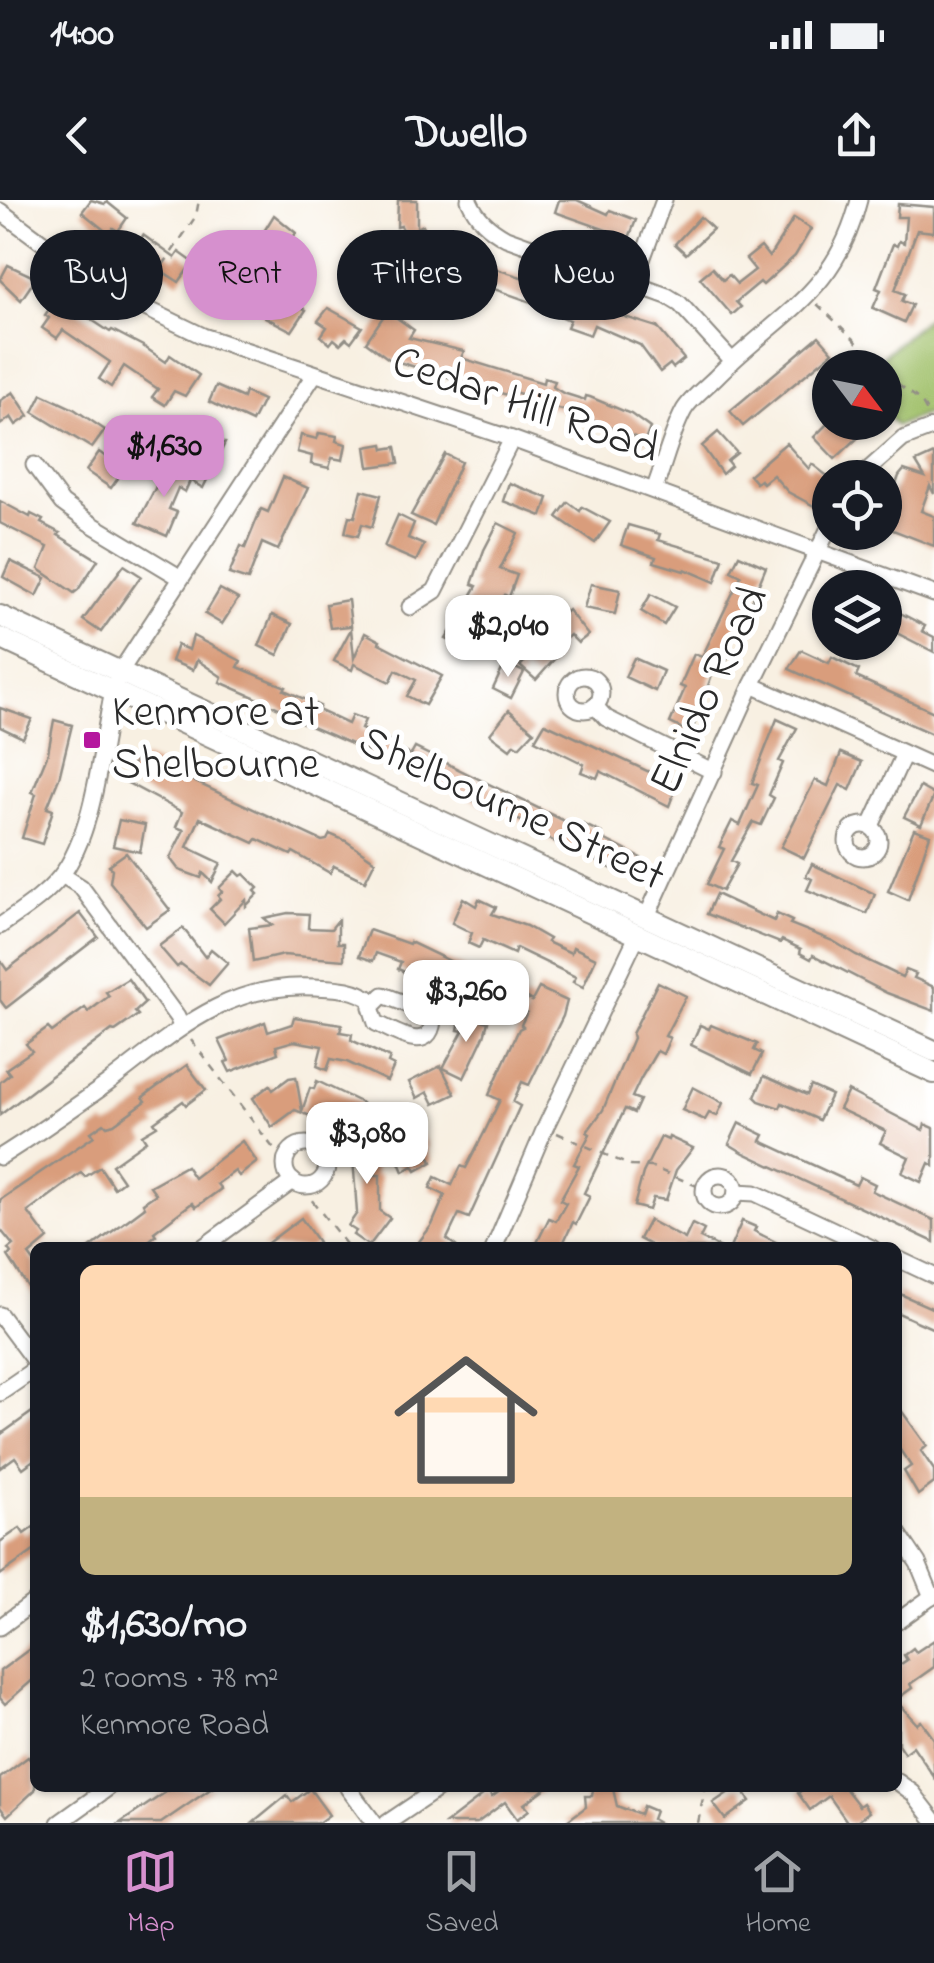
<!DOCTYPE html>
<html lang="en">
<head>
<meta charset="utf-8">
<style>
	:root { --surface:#171b24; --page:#20242c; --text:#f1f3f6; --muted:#9ea1a6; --line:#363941; --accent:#d690ce }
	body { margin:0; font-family:"Indie Flower",sans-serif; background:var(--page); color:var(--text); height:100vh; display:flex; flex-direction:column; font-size:38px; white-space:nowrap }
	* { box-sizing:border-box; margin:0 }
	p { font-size:32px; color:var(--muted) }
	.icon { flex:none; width:55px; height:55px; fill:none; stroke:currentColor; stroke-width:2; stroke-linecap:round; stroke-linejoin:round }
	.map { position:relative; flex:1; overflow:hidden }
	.drawer { position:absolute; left:30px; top:1042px; width:872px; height:550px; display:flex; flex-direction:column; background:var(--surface); border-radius:15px; box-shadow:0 2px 8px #0004 }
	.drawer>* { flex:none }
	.banner { position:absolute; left:30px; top:30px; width:875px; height:90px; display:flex; gap:20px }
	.needle { width:65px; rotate:122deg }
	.buttons { position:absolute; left:812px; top:150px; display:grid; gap:20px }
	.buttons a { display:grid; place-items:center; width:90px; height:90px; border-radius:50%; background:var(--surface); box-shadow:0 2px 8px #0004; font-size:50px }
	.price { position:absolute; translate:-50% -85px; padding:0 22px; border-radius:20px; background:#fff; color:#222; font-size:32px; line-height:65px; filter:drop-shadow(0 2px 5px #0008) }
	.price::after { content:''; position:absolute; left:50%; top:60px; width:30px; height:22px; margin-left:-15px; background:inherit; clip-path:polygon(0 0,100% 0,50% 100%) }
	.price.current { background:var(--accent); color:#111 }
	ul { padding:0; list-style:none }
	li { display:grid; align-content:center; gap:20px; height:530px; padding:0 50px }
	li span { display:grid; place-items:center; height:310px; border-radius:15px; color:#555 }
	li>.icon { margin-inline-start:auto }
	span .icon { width:180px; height:180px; fill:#fffc; stroke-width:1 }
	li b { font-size:42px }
	.tag { padding:0 35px; border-radius:45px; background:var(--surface); box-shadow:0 2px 8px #0004; font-size:35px; line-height:90px }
	.tag.current { background:var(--accent); color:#111 }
	.status { display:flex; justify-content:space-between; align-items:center; height:70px; padding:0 50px; background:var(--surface); direction:ltr }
	.status svg { height:28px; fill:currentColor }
	header { display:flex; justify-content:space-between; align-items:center; height:130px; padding:0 50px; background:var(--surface); font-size:45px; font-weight:800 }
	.tab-bar { display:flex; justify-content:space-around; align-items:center; height:140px; border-top:2px solid var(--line); background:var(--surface); font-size:28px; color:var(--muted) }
	.tab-bar a { display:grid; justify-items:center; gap:5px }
	.tab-bar .current { color:var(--accent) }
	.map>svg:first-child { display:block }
</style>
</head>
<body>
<div class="status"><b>14:00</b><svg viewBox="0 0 49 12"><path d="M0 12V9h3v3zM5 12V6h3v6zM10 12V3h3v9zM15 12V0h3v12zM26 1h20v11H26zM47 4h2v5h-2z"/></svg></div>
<header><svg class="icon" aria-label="back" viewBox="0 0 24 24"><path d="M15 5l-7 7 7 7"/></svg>Dwello<svg class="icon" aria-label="share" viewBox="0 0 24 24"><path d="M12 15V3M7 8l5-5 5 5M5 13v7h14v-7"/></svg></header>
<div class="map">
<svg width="934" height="1623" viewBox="0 0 934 1623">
	<rect width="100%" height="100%" fill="#fff"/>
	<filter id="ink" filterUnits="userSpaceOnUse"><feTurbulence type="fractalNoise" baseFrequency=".01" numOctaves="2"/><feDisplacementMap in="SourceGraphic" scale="20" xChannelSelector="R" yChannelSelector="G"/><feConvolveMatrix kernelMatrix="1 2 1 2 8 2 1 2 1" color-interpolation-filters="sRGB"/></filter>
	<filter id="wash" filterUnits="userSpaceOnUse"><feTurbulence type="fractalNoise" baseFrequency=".0048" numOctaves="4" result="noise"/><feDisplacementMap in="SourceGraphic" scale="40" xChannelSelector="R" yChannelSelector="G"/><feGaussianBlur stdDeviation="2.25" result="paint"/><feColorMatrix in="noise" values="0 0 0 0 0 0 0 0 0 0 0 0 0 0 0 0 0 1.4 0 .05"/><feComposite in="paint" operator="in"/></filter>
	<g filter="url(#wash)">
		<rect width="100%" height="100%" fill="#f8f0e2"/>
		<polygon fill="#9fbf67" stroke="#657549" stroke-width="2.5" points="934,112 934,211 896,226 885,212 885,168 870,167"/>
		<g id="blocks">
			<g fill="#d99d7c">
				<polygon points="91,0 105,4 107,2 127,18 118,31 113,28 109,34 82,12"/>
				<polygon points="398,0 417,0 417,28 423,25 435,50 416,59 401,26 397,27"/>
				<polygon points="559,0 577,0 608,14 610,10 636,20 629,38 555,12"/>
				<polygon points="898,4 934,7 934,32 917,30 895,90 905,94 902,101 912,105 904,122 873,108 881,90 876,88 893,44 897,46 899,41 904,43 906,17 897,17"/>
				<polygon points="274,15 296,33 282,56 258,41"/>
				<polygon points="700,17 713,29 686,54 675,44"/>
				<polygon points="794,18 811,29 795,56 763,85 760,82 736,102 741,107 732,115 700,78 712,68 723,80 729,75 737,84 755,70 746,59 761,47 769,57"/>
				<polygon points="143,35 175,58 179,52 193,62 179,82 134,53"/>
				<polygon points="211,46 227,56 223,62 227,64 224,69 257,83 255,86 277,100 284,89 295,95 291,101 306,110 292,131 265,117 260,110 262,107 231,94 232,90 226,85 209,75 206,79 194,71"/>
				<polygon points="8,65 36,78 21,100 0,80"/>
				<polygon points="484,65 552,87 572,96 571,100 657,127 684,159 673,168 670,164 660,172 640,145 594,125 590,135 567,127 570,120 547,111 548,108 477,83"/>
				<polygon points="60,99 110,132 112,130 143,146 166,162 170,155 199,175 185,196 174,191 165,205 152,197 158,189 124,166 111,187 99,179 110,162 63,130 57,138 42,128 49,118 45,115 55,101 58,102"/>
				<polygon points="328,108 362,127 351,142 346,138 340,144 334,139 330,144 321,136 327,127 318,121"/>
				<polygon points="387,111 414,130 409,138 464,151 461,158 543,183 544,178 555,181 553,187 563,193 585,200 586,196 590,197 631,214 650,228 645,241 589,219 587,223 577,220 572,217 573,213 530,201 531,197 508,190 507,195 389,159 366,142"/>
				<polygon points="819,136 833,152 743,226 730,211"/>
				<polygon points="216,186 243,198 245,192 263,200 252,222 209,202"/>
				<polygon points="13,192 29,216 16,225 11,217 0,225 0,201"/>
				<polygon points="42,194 74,209 105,230 92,248 33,212"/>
				<polygon points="196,222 219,232 215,242 225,243 203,288 191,281 205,251 187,242"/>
				<polygon points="829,222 875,222 835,259 814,237"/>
				<polygon points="718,232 737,253 727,261 731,266 722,274 702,246"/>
				<polygon points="319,233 337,236 336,241 346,244 343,260 332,258 329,268 311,264 312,256 297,252 301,235 317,239"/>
				<polygon points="786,243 809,269 812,264 830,278 830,284 814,306 788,292 773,275 763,283 760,280 756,283 749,275"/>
				<polygon points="383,244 384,249 396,247 399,263 369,267 366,247"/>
				<polygon points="99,252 124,270 111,288 86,271"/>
				<polygon points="445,254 461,262 433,325 411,315"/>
				<polygon points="934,254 934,294 930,286 921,311 934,316 934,346 885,327 885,299 890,301 899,276 904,270 925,277 916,262"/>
				<polygon points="164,262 192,276 185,292 178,288 169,309 177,312 167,336 137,323 162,275 159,273"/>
				<polygon points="283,277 308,288 278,350 262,343 248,380 229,374 241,346 245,348 261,309 268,312"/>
				<polygon points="509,283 548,298 542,316 503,301"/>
				<polygon points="362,290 381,295 372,327 362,324 358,336 345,333 349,316 355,317"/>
				<polygon points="0,301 30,317 31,314 43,320 41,323 60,333 58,335 98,360 78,390 74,393 39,369 48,347 0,323"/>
				<polygon points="568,302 580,311 582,307 610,322 595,343 557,317"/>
				<polygon points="398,315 414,323 408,338 424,345 416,361 384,347"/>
				<polygon points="498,323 518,333 500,369 517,375 509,397 505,395 473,452 446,439 477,386 472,384 484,350"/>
				<polygon points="628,325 660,334 658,340 723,359 715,382 685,369 684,371 654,362 656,357 621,345"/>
				<polygon points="739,355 766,367 742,425 737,423 727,447 731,450 726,462 718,458 691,533 670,523 685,488 680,486 694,454 702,457 741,376 731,371"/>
				<polygon points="10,361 46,378 37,396 3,377"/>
				<polygon points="124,365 141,376 101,432 83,420"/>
				<polygon points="591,384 620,390 615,414 584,408"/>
				<polygon points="220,389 238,399 222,424 205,414"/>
				<polygon points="651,394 675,407 664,425 641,411"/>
				<polygon points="348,400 351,426 330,428 326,404"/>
				<polygon points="885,405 925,426 922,431 934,437 934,452 885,427"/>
				<polygon points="568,410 588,435 578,443 570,435 552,450 558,455 536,480 520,466 549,437 545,430"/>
				<polygon points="272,415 292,424 278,455 259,446"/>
				<polygon points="351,429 354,458 365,433 380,441 379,443 442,476 425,505 407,496 416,480 396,470 390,482 354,464 352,470 334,461"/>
				<polygon points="193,436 241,461 238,467 286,487 284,490 320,506 318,510 348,524 352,515 365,520 361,529 393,542 391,546 411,555 415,548 581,629 583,624 602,633 600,637 641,658 632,678 534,632 536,629 496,608 494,610 386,559 284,515 286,511 220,482 222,477 197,460 193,470 171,461 177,445 189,450"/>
				<polygon points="801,450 829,463 832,457 859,470 856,477 934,512 934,535 789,469"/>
				<polygon points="634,458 663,471 655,491 625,477"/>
				<polygon points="505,463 524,472 511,498 493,489"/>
				<polygon points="0,508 32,519 23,538 0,527"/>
				<polygon points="509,510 534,531 519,547 514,544 510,549 490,534"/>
				<polygon points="777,519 797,528 779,561 783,563 769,595 774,598 761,625 753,622 731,661 737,664 722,691 707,684 724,649 719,647 732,621 740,625 758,585 752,583"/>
				<polygon points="54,520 72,525 59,578 47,608 53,610 42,644 22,638 36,594 32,592 48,553"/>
				<polygon points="545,523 677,585 669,606 600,571 597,578 581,572 584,564 535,540"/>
				<polygon points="841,553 862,562 850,590 840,585 804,658 781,647 815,580 828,586"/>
				<polygon points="144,558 322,641 327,640 330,634 346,641 375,661 365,681 334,666 330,673 293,652 291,655 257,639 254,643 200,618 187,647 221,663 212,682 203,673 201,678 179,670 170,658 184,630 176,627 182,612 126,582 131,564 133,565 136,559 142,562"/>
				<polygon points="920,587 934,595 921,625 904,617"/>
				<polygon points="119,620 145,625 140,652 113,646"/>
				<polygon points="914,629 930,635 908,700 888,691"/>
				<polygon points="126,653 170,710 146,727 110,682 112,669 109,665"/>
				<polygon points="812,664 875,694 867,714 807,690 812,679 806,676"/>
				<polygon points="236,671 241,676 244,674 258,688 255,691 258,694 246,706 246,700 224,723 210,709 220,699 218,696 222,692 219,688"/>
				<polygon points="716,694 774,721 777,714 792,721 790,724 833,741 856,755 902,777 906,770 916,774 914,778 934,787 934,811 887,793 813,755 811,759 800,753 801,749 782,740 780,743 707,714"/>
				<polygon points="463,698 476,706 479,699 496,707 492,714 526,726 549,739 547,742 571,753 573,747 596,758 583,787 573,782 576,777 516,748 514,754 483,740 479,748 468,743 472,733 452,723"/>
				<polygon points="80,713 98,737 6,808 0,800 0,760 7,770"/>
				<polygon points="288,713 309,714 308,728 331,729 338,720 338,743 344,743 344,760 283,755 253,762 249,728 272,725 264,718"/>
				<polygon points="183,728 205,757 211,749 228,763 209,785 181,764 177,767 159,746"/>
				<polygon points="369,730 409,744 410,742 477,774 469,792 494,797 491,810 431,779 429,783 398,769 401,762 376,753 373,761 359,756"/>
				<polygon points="128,779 145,803 135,812 138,815 115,831 112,830 0,915 0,882 10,874 6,869 32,851 26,844 48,828 52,832 85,808 88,812 109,796 106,792"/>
				<polygon points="658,782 686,796 665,836 670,838 663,854 657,851 641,878 632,897 640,900 634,913 625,909 584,993 590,996 576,1024 573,1022 561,1048 542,1048 536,1045 549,1018 556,1021 566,1003 560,1000 579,966 574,964 590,934 587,932 603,910 633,838 632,834"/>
				<polygon points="539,788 567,801 563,816 529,885 522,882 513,902 520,906 469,1018 459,1014 447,1039 458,1048 414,1048 432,1025 445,995 430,988 435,977 452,985 461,966 466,968 485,931 500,900 489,895 519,829 523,827 521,825 527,812 520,809 525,797 532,801"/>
				<polygon points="461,815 488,822 484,836 464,878 443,868 463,831 458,830"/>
				<polygon points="294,817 342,824 340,832 352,834 351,840 390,858 388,863 394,866 387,881 347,862 331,859 327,870 317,866 322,846 294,841 276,846 278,853 230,872 225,862 229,861 219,840 265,822 268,832 292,824"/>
				<polygon points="700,825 709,829 711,825 757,844 754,850 762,854 752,874 691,845"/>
				<polygon points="187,865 206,890 186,905 183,901 154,922 157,926 142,935 146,941 112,965 123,981 114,988 100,967 85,977 81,973 28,1012 48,1039 29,1055 35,1063 35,1098 8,1056 11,1053 8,1049 13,1045 0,1029 0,1000 94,936 91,932 104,923 107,926 114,924 146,901 143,897"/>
				<polygon points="441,866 455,894 434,904 428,892 417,898 409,882"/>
				<polygon points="764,876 807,895 811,886 831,895 819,920 782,903 780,908 759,901 755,897"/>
				<polygon points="296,877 302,911 310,888 314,889 317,881 362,903 350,929 320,914 318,919 295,910 272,927 253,898 270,885 273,890 289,878"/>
				<polygon points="693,887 723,903 717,916 709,913 705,920 682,910"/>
				<polygon points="848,891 923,930 925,924 934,928 934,966 929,963 921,982 902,973 909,957 880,943 886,931 839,909"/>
				<polygon points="739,923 764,935 761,941 856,985 860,977 875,984 872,991 934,1020 934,1042 744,953 729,944"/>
				<polygon points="351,929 376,929 375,975 380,975 380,1011 390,1018 369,1046 353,1035 356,1031 348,1026 357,1013"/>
				<polygon points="419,930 429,947 426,948 432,962 416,971 413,966 403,972 396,955 409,948 404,939"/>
				<polygon points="661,937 668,940 669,937 693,948 676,970 666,1000 653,998 649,1010 634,1006 643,973"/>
				<polygon points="242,941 257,962 239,976 235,971 217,984 221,989 196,1007 192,1003 154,1032 156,1035 140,1048 90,1048 145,1007 143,1003 156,994 150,986 186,966 194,978"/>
				<polygon points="301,1018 318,1042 310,1048 261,1048"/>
				<polygon points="649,1020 685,1039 692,1024 704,1030 700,1038 721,1048 656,1048 639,1039"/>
				<polygon points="742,1021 756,1027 754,1031 788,1048 730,1048"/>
				<polygon points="898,1093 934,1109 934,1129 898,1113"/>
				<polygon points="898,1206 927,1246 921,1251 934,1270 934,1283 918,1295 904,1271 911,1266 898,1247"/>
				<polygon points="35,1210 35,1259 23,1268 15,1257 0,1268 0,1235"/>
				<polygon points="35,1326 35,1350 0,1375 0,1342 20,1328 24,1334"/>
				<polygon points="934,1440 934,1467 910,1484 912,1488 898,1498 898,1466 907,1460 904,1455 913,1448 916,1452"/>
				<polygon points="35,1445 35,1478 5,1504 0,1498 0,1471"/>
				<polygon points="898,1503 917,1524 921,1521 934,1539 934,1577 913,1546 904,1553 898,1544"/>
				<polygon points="28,1557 35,1566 35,1590 7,1616 0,1607 0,1578"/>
				<polygon points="172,1588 212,1588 161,1623 120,1623"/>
				<polygon points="504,1588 546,1588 524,1604 529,1610 517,1619 505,1602 477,1623 446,1623 488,1591 492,1597"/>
				<polygon points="735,1588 741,1588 750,1601 725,1619 713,1603"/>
				<polygon points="805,1588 845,1588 859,1606 863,1603 869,1612 854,1623 848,1623 829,1596 810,1610 798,1593"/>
				<polygon points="310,1589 329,1615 318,1623 253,1623 287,1595 292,1602"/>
				<polygon points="613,1589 617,1606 640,1615 643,1606 655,1611 652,1619 659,1623 564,1623 586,1607 585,1596 592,1596 593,1590"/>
			</g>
		</g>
	</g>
	<g filter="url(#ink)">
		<use href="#blocks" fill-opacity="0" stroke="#928e86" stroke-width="2.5"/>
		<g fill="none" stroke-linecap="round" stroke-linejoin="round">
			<defs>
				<g id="minor">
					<path d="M 469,0 C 477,18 488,28 506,38 L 667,96 L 680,104 L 732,161"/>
					<polyline points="0,11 73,65 137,104 203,136 512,239 934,394"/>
					<polyline points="633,84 664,0"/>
					<polyline points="34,265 62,303 88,322 181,378"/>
					<polyline points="859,278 903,239 934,227"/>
					<path d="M 654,290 C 664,265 671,234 684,210 C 691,198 706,187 716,177 C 778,114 836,94 859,0"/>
					<polyline points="410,407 435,391 512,239"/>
					<circle cx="584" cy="493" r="17"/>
					<polyline points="752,485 934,567"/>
					<polyline points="595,506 606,518 714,572"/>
					<circle cx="863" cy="641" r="16"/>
					<polyline points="871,626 904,554"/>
					<polyline points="62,675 81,687 177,817 181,826"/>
					<polyline points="647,716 752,485 830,326"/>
					<path d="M 0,726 C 21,711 44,697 60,677 C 95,633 101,546 113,491 L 120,472 L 314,175"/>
					<path d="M 383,795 L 425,811 L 433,821 C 429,855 395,831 376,823 L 371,807 Z"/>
					<circle cx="306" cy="965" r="21"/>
					<path d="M 0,957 C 37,934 72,909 107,884 C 174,834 225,782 315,787 C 338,788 354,788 373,801"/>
					<circle cx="720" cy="991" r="16"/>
					<polyline points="736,992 755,993 872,1048"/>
					<polyline points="202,1048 293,981"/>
					<polyline points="494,1048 545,928 638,734"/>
					<polyline points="898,1059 934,1076"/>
					<polyline points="0,1115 35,1162"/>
					<polyline points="0,1193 35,1169"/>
					<polyline points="898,1333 918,1363 932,1397"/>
					<polyline points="898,1421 934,1395"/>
					<polyline points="0,1427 35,1401"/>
					<polyline points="898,1582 913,1593 934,1620"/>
					<polyline points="348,1588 374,1623"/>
					<polyline points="59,1623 108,1588"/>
					<polyline points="387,1623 439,1588"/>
				</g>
				<g id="major">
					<polyline points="0,416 934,851"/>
					<polyline points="0,438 934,873"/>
				</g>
			</defs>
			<use href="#minor" stroke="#928e86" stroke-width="19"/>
			<use href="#major" stroke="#928e86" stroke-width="24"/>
			<g stroke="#928e86" stroke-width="2.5" stroke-dasharray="8 8" stroke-linecap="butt">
				<polyline points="145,92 196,16 199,0"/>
				<polyline points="817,104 854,139 879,168"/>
				<polyline points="885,174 921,201 927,212"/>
				<polyline points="191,840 280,957 286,959"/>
				<polyline points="557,933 631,966 652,967 704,989"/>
				<polyline points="308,986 307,994 349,1048"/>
				<polyline points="698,1623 705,1588"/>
			</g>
			<use href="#minor" stroke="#fff" stroke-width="15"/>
			<use href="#major" stroke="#fff" stroke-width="20"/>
		</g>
	</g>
	<rect fill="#b5179e" stroke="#fff" stroke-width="4" x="82" y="530" width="20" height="20" rx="5"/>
	<g text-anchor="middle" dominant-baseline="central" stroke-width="10" stroke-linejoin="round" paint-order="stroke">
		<g font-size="45" fill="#2b2b2b" stroke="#fff">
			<text transform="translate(525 207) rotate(19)">Cedar Hill Road</text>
			<text transform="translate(711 491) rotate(-65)">Elnido Road</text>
			<text transform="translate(511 610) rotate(25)">Shelbourne Street</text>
		</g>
		<g font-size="45" fill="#2b2b2b" stroke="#fff" text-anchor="start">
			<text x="112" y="514">Kenmore at<tspan x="112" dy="52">Shelbourne</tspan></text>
		</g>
	</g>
</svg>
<div class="buttons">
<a><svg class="needle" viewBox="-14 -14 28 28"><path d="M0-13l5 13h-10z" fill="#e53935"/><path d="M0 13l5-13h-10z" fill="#9ea1a6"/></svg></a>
<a><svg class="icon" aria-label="locate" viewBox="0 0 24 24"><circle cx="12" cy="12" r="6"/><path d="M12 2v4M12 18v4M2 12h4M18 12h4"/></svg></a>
<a><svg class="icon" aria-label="layers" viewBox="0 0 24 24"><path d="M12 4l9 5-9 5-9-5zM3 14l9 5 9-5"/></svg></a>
</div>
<b class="price current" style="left:164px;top:300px">$1,630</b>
<b class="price" style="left:508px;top:480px">$2,040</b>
<b class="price" style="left:466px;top:845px">$3,260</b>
<b class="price" style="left:367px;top:987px">$3,080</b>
<div class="banner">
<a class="tag">Buy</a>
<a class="tag current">Rent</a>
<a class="tag">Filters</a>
<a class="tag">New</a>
</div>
<section class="drawer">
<ul>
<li><span style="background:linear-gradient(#ffd9b3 75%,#c2b280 0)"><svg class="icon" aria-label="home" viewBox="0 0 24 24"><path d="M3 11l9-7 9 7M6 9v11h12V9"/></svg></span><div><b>$1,630/mo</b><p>2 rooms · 78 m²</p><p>Kenmore Road</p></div></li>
</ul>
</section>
</div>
<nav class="tab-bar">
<a class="current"><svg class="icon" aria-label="map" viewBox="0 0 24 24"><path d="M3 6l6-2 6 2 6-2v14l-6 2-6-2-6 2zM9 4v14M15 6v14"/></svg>Map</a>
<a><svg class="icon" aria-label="saved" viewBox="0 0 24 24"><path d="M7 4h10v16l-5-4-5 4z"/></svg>Saved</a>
<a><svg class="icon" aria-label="home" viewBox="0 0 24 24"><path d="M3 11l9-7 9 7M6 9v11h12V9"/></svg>Home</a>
</nav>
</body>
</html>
